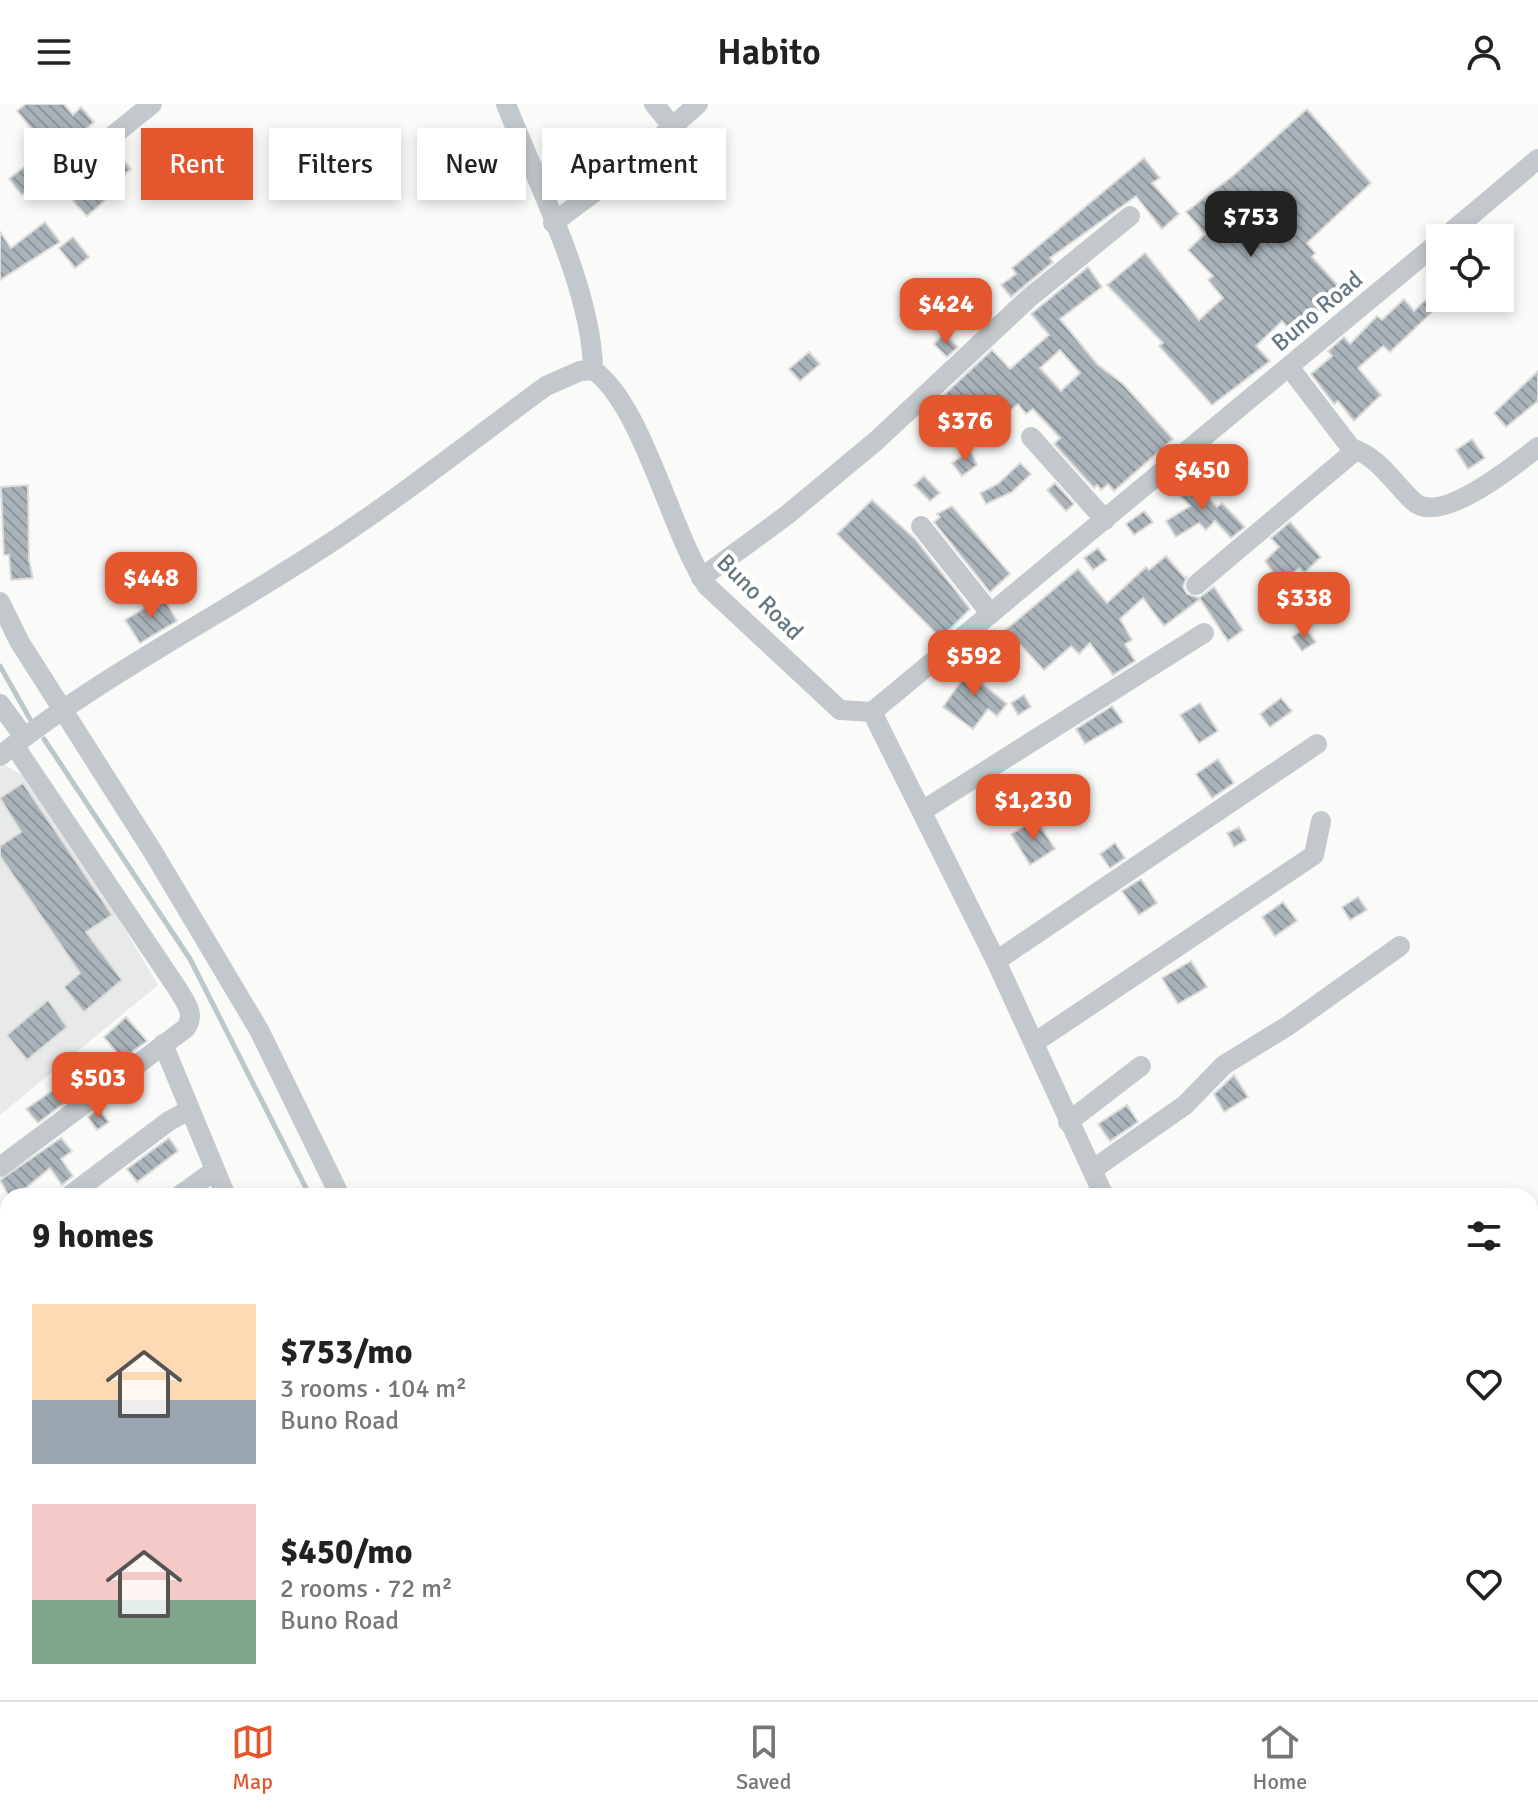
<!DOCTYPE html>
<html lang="en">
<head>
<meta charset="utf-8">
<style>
	:root { --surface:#fff; --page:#f6f6f6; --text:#222; --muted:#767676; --line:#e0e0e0; --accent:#e4572e }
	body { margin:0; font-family:Signika,sans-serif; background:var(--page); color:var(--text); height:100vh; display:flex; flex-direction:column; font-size:30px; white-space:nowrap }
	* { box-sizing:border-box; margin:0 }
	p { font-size:26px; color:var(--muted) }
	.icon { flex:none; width:44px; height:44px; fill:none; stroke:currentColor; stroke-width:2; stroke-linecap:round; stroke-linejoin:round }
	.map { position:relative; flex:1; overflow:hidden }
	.drawer { position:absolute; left:0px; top:1084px; width:1538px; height:512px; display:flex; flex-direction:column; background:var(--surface); border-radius:24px 24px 0 0; box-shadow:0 4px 12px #0003 }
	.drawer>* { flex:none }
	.banner { position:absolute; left:24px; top:24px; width:800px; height:72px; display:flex; gap:16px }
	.tools { position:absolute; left:1426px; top:120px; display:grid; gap:16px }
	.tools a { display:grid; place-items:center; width:88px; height:88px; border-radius:0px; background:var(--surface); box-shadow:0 4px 12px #0003; font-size:40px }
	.price { position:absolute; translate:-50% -68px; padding:0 18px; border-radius:16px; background:var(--accent); color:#fff; font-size:26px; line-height:52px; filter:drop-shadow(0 2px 4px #0008) }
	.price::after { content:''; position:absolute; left:50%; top:48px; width:24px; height:18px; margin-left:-12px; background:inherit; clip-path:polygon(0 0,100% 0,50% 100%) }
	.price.active { background:#222; color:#fff }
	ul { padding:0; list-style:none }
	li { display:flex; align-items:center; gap:24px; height:200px; padding:0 32px }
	li span { display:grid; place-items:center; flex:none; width:224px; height:160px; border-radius:0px; color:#555 }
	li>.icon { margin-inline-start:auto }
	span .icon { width:96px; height:96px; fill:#fffc; stroke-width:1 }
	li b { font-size:34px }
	h2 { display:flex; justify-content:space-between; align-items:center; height:96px; padding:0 32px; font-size:34px }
	.tag { padding:0 28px; border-radius:0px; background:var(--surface); box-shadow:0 4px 12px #0003; font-size:28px; line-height:72px }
	.tag.active { background:var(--accent); color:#fff }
	header { display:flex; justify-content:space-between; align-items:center; height:104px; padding:0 32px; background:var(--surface); font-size:36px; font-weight:600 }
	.tabs { display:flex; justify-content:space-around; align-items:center; height:112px; border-top:2px solid var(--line); background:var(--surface); font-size:22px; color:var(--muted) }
	.tabs a { display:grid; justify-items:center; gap:4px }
	.tabs .active { color:var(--accent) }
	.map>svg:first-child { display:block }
</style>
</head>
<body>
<header><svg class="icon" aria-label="menu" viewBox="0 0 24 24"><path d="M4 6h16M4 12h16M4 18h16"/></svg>Habito<svg class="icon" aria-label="person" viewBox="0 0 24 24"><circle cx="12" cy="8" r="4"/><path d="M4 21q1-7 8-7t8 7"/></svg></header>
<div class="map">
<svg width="1538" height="1596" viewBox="0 0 1538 1596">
	<defs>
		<pattern id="building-back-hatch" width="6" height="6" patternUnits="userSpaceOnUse" patternTransform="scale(2)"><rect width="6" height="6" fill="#aab3b9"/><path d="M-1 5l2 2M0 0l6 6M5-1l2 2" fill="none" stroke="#8e969c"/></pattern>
	</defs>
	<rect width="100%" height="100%" fill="#fafaf8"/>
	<polygon fill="#e8e9e9" points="4,661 28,674 49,698 158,881 0,1011 0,664"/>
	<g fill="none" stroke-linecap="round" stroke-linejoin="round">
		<g stroke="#bbc7cb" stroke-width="5">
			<polyline points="0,562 30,615"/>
			<polyline points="44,635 190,855 310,1092"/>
			<polyline points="400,1588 407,1596"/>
			<polyline points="218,1596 226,1588"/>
		</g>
	</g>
	<g fill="url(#building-back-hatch)" stroke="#dcdcda" stroke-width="2" fill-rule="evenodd">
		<polygon points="26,0 64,0 73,11 81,3 94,18 73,37 79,44 77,50 22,91 9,75 29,59 25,55 42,38 17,7"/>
		<polygon points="1307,5 1371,79 1307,139 1315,149 1312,153 1343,187 1294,231 1282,217 1256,242 1270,257 1212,301 1159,242 1163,239 1107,181 1145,149 1199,216 1223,194 1208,176 1213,172 1188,146 1205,130 1186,108 1234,71"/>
		<polygon points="120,52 131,65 104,87 109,93 87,112 73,97 81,88 79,81"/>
		<polygon points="1144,54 1160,74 1152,79 1179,110 1162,125 1136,92 1050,154 1053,158 1011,193 1001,181 1016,170 1012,164"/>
		<polygon points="45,118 60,138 0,176 0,128 11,144"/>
		<polygon points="73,133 89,153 75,164 59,144"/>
		<path d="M 1088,163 L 1102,183 L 1060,215 L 1097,260 L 1123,280 L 1173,335 L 1114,387 L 1108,380 L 1101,386 L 1097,381 L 1094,384 L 1054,340 L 1060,334 L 1033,305 L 1026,310 L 1018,300 L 1007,309 L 1001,302 L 975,325 L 956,304 L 933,326 L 920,313 L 992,246 L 1010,265 L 1049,231 L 1031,210 ZM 1060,246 L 1080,269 L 1061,287 L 1040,264 Z"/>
		<polygon points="1437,185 1440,194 1446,195 1390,248 1383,242 1358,264 1381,291 1354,317 1338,297 1334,300 1311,270 1332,252 1328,247 1344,233 1350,240 1377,212 1382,216 1404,195 1414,207"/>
		<polygon points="944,230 958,243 947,253 934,240"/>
		<polygon points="809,248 820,260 800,277 789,265"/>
		<polygon points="1538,267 1538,297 1506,323 1494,309"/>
		<polygon points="1472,335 1485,354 1468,365 1456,346"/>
		<polygon points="970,346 977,361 962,372 952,359"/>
		<polygon points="1020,359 1031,370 1012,388 986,400 980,389 998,380"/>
		<polygon points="924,372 940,389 930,397 914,381"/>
		<polygon points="1189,372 1217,403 1222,399 1245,423 1231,434 1215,417 1206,426 1199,419 1176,433 1166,417 1190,402 1174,386"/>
		<polygon points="1055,379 1074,400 1066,407 1047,386"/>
		<polygon points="28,381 29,456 33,474 11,476 9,451 4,451 1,383"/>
		<polygon points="872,396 915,435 970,505 941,534 837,430"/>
		<polygon points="952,402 1010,470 990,488 934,418 940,413 937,410"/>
		<polygon points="1144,407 1153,418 1134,431 1126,420"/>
		<polygon points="1290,418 1321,453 1304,469 1299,464 1281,480 1265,457 1279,443 1271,434"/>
		<polygon points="1098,444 1107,456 1093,466 1084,454"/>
		<polygon points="1166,452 1185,474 1187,472 1183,483 1187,490 1199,494 1214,483 1243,526 1228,537 1200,495 1164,522 1143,494 1120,515 1132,536 1125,540 1135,557 1113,571 1090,539 1079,550 1071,542 1044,566 1020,540 1016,543 1003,528 1078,465 1107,499 1146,463 1149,466"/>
		<polygon points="163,493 177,517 140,539 125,516"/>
		<polygon points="1305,524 1316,538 1302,547 1292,533"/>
		<polygon points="976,556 990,567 980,578 1007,600 997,612 988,605 973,625 943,603"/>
		<polygon points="1024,591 1031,603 1018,611 1011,599"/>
		<polygon points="1281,594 1292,607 1270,623 1260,610"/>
		<polygon points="1200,599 1218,627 1199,639 1180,611"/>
		<polygon points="1112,602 1123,618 1085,640 1076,625"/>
		<polygon points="1218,655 1234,679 1212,694 1196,670"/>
		<polygon points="23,679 112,811 86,828 122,876 84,908 64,883 80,869 0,752 0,742 21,728 0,694"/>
		<polygon points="1036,715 1055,745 1030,761 1011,730"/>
		<polygon points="1239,723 1246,736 1234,743 1227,729"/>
		<polygon points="1115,739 1125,754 1110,764 1100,750"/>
		<polygon points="1141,775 1157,799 1139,811 1122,787"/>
		<polygon points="1358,793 1367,806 1350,816 1342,803"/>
		<polygon points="1283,798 1297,817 1275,832 1262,813"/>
		<polygon points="1191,857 1207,883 1178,900 1162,874"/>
		<polygon points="48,896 67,923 27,956 7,931"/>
		<polygon points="126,913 147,937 122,955 104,933"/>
		<polygon points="89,954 101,971 38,1019 26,1005 65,978 73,965"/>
		<polygon points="1234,971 1248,993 1224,1008 1214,990"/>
		<polygon points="1127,1001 1138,1018 1110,1037 1098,1020"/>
		<polygon points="99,1005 109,1018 97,1026 88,1013"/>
		<polygon points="61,1034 72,1047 61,1055 73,1072 62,1081 50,1064 16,1092 9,1092 0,1076"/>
		<polygon points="169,1034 178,1047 137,1078 127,1065"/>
	</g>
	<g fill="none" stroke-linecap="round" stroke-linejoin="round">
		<g stroke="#c3c8cc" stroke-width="20">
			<path d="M 506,0 C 536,77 592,184 593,266"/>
			<polyline points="654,0 672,22"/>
			<polyline points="90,50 152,0"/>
			<polyline points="553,119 619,70 698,0"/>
			<polyline points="1444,134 1538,55"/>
			<polyline points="1031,333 1105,416"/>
			<path d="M 1351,344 C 1378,352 1393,378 1413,397 C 1440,423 1516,360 1538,343"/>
			<polyline points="921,422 991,510"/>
			<polyline points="701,474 787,411 876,337 1029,194 1130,112"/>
			<polyline points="1196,481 1350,351 1351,344 1290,264"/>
			<polyline points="0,498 19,537 153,748 259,926 340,1092"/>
			<polyline points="0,600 24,633"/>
			<polyline points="872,608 996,857 1104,1092"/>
			<path d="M 0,652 C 97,575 206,519 310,452 C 392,400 468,339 546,282 L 580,267 L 593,266 C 642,299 671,429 707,482 L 840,606 L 872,608 L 1440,137"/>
			<polyline points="922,707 1204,529"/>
			<polyline points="996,857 1317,640"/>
			<polyline points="1034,939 1314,751 1321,717"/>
			<polyline points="163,940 226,1092"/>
			<polyline points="1068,1018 1141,962"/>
			<path d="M 0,1063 L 186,924 C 196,909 185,898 177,884 L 14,641"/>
			<polyline points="1092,1066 1185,1001 1224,961 1286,923 1400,842"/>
			<polyline points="69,1092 169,1017 189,1006"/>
			<polyline points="179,1092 214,1067"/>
			<polyline points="0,1145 8,1139"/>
			<polyline points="0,1181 8,1187"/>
			<polyline points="0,1283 8,1290"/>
			<polyline points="0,1377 8,1383"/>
			<polyline points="0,1475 8,1482"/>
			<polyline points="1530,1480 1538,1481"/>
			<polyline points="0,1573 8,1580"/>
			<polyline points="17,1588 27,1596"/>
			<polyline points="375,1588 384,1596"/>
			<polyline points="83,1596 93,1588"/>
			<polyline points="257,1596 265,1588"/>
		</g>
	</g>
	<g text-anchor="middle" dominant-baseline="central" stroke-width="8" stroke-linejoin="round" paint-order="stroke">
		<g font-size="24" fill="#657683" stroke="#fff">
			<text transform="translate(1317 207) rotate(-40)">Buno Road</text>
			<text transform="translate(760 493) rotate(45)">Buno Road</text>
		</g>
	</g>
</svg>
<div class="tools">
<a><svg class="icon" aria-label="locate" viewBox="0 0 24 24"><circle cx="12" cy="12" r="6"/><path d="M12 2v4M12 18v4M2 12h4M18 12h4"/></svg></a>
</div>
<b class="price active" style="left:1251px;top:155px">$753</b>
<b class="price" style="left:946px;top:242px">$424</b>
<b class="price" style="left:965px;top:359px">$376</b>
<b class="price" style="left:1202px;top:408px">$450</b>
<b class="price" style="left:151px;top:516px">$448</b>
<b class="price" style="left:1304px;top:536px">$338</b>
<b class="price" style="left:974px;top:594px">$592</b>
<b class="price" style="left:1033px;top:738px">$1,230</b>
<b class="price" style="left:98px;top:1016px">$503</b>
<div class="banner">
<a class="tag">Buy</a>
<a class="tag active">Rent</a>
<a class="tag">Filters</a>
<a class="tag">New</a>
<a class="tag">Apartment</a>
</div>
<section class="drawer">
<h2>9 homes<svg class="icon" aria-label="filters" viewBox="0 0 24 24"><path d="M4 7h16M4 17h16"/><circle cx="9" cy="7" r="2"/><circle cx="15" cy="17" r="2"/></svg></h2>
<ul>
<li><span style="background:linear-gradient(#ffd9b3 60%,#9aa5b1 0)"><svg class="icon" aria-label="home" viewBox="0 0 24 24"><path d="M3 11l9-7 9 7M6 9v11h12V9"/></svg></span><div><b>$753/mo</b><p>3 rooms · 104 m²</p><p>Buno Road</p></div><svg class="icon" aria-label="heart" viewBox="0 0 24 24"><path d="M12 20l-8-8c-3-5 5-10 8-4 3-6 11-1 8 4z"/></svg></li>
<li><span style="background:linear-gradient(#f6c9c9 60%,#7fa58c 0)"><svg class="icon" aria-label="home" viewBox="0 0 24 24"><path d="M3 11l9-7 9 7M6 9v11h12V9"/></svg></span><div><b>$450/mo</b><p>2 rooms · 72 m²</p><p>Buno Road</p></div><svg class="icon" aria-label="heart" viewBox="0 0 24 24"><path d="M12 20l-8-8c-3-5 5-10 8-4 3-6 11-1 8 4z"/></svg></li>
</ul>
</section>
</div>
<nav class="tabs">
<a class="active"><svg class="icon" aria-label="map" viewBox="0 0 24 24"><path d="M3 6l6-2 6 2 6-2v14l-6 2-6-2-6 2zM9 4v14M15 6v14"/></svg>Map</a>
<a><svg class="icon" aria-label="saved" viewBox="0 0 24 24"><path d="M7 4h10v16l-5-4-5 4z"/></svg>Saved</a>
<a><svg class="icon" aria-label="home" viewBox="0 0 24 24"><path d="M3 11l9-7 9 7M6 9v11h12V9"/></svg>Home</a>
</nav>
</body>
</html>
